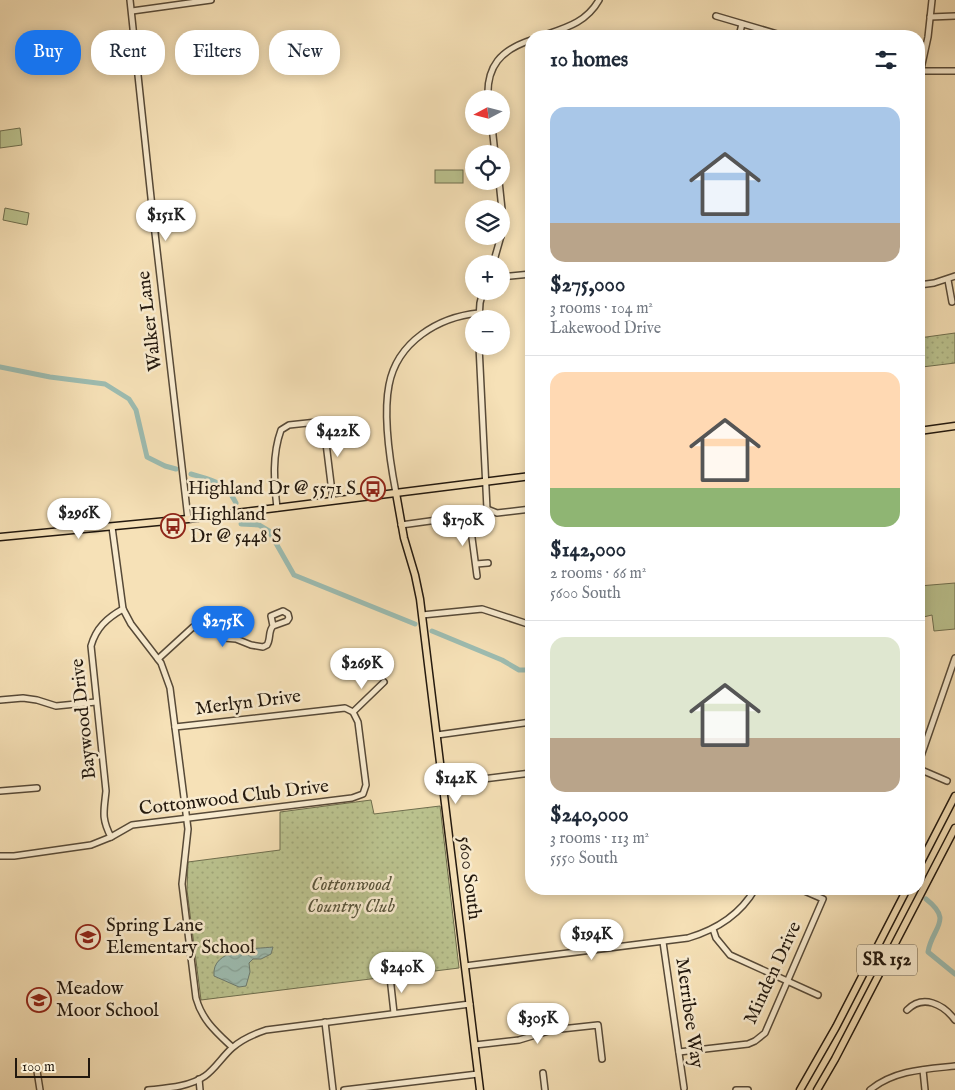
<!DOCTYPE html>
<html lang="en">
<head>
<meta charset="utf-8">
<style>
	:root { --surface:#fff; --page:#f2f2f3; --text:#1f2937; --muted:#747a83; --line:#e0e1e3; --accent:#1a73e8 }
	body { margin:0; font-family:"IM FELL English",serif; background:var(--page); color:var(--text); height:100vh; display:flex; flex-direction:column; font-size:19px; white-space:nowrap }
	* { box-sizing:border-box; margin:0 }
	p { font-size:16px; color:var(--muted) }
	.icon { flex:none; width:28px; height:28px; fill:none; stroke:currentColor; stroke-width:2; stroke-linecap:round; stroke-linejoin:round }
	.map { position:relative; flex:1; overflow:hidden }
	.side { position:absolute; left:525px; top:30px; width:400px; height:865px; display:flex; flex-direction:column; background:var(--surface); border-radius:20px; box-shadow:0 2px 12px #0003 }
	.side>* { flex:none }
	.hud { position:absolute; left:15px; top:30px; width:435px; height:45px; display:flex; gap:10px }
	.needle { width:32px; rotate:263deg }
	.tools { position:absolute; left:465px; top:90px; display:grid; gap:10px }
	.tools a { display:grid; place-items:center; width:45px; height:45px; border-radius:50%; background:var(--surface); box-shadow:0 2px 12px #0003; font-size:25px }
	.scale { position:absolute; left:15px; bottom:12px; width:75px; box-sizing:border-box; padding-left:5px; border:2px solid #22180e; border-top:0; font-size:14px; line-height:18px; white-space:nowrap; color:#22180e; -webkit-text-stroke:4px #f9ecd0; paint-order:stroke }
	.price { position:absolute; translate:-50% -42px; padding:0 11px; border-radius:18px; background:#fff; color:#222; font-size:16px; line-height:32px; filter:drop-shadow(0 1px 2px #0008) }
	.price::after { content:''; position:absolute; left:50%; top:30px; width:15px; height:11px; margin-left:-8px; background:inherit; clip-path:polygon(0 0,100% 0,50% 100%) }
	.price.selected { background:var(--accent); color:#fff }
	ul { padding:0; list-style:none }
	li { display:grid; align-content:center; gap:10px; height:265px; padding:0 25px }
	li+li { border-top:1px solid var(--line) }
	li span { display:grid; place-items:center; height:155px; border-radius:15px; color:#555 }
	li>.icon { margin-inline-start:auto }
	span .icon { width:90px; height:90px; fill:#fffc; stroke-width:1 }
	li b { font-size:21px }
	h2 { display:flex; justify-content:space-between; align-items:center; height:60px; padding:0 25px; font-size:21px }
	.tag { padding:0 18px; border-radius:20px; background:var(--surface); box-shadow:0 2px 12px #0003; font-size:18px; line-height:45px }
	.tag.selected { background:var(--accent); color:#fff }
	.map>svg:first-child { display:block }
</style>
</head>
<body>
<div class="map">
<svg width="955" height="1090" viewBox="0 0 955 1090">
	<defs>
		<pattern id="park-dots" width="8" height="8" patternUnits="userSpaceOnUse" patternTransform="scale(1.25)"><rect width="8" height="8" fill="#bbc38f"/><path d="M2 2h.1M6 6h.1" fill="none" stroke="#a0a77a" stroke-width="1.8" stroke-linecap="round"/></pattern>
		<pattern id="water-waves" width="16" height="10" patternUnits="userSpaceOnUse" patternTransform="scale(1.25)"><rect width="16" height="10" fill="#9dbdb2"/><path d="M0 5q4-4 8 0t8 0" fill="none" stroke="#87a298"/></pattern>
	</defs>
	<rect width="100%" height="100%" fill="#f6e1b7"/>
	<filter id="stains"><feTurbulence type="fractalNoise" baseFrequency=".004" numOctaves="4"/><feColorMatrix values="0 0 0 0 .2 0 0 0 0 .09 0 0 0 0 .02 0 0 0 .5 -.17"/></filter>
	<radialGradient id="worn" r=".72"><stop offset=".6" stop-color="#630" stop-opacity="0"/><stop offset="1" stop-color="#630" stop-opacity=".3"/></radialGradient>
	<g fill="#bbc38f" stroke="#6e6e4e">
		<polygon points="20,128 22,145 0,148 0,131"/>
		<rect x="435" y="170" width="28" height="13"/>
		<polygon points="5,208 29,213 27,225 3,220"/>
		<polygon points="955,583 955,629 934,631 932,615 919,618 919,586"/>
	</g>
	<g fill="url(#park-dots)" stroke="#6e6e4e">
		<polygon points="955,333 955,363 922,367 919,338"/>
		<polygon points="371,800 374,814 440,806 459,968 201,1000 187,890 188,862 280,850 280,812"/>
	</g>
	<path fill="url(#water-waves)" stroke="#6c7b70" d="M 273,947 L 271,954 L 261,959 L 253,959 L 249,963 L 250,972 L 246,986 L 239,987 L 214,976 C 211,948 255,949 273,947 Z"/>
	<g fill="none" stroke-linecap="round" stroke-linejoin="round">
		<g stroke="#9dbdb2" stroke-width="5">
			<polyline points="0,367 50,377 105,384 129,399 136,410 147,457 165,466 176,469"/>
			<path d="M 191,474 C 212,480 226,482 236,503"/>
			<polyline points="241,524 259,525 269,531 294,575 415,624"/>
			<polyline points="432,631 502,660 519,670 531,670"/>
			<path d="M 926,899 C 954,921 932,927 928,952 L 955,974"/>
		</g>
		<defs>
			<g id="minor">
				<polyline points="130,0 152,207 188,519"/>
				<polyline points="132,11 211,0"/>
				<polyline points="716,16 784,36"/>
				<polyline points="930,17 955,16"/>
				<path d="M 542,36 C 565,28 586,23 599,0"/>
				<polyline points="739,36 742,24"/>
				<polyline points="920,71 955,71"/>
				<polyline points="919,78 928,37 932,0"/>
				<path d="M 488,99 C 486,66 501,50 531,40"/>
				<polyline points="492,126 495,154"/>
				<polyline points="499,181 503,219 501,236"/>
				<polyline points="493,264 501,236"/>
				<polyline points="501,277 531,274"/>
				<polyline points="948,280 952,302"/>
				<polyline points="919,285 934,283 955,276"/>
				<polyline points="479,319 480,303 483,291"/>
				<polyline points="479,346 487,509"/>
				<path d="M 396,493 C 390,462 383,416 389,385 C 397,342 438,317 479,313"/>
				<path d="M 277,508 C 274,481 272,455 281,430 L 289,425 L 317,422 L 324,427 L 333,500"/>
				<polyline points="487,509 497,513 531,509"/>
				<polyline points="469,515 477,576"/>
				<polyline points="401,525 481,514 487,509"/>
				<path d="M 112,527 L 123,609 L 131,624 L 161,663 L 170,688 L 188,829 L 182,884 L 196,998 C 202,1020 216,1032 232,1047"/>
				<polyline points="476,564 488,563"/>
				<polyline points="422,615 482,609 531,625"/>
				<path d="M 158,659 L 193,627 L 212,630 L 224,638 L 236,639 L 251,645 L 263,647 L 267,645 C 271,639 268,631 273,626 L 271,616 L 283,611 L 288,614 L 289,618 L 287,621 L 273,626"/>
				<polyline points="0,700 23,698 37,700 56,706 96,702"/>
				<polyline points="353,712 384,682"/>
				<polyline points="437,735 531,722"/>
				<polyline points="919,762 955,658"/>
				<polyline points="919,769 947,781"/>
				<polyline points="443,784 531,773"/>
				<polyline points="0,791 37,788"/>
				<path d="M 111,837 C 101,818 104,811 106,791 L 91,646 C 96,628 107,618 123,609"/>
				<polyline points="0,856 14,856 91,845 111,837 132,825 140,824 352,798 363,794 366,785 358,722 353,712 345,708 175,727"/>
				<polyline points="713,929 716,938 730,955 818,995"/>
				<polyline points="663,942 684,1088"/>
				<path d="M 465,966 L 688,938 C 715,930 740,915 755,889"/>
				<polyline points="390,977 394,1013"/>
				<path d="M 907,1010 C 923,994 943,1004 955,1020"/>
				<polyline points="325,1022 333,1090"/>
				<polyline points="475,1045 519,1040 552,1030 598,1025 602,1059"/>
				<polyline points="679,1052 748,1044 755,1041 765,1033 823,899 800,889"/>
				<polyline points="923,1070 925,1090"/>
				<polyline points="37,1071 40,1090"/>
				<polyline points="543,1073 545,1090"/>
				<polyline points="199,1079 200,1090"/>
				<path d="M 148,1090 C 167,1088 189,1087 205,1076 C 215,1069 222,1057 232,1048 C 241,1040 254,1034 266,1030 L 470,1004"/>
				<polyline points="344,1090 478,1074"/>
				<polyline points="736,1090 748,1090"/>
				<path d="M 870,1090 C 894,1070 926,1069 955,1066"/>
			</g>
			<g id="major">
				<polyline points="919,431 955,426"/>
				<polyline points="396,493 404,538 415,575 420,599 480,1090"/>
				<polyline points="0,537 188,519 531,476"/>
				<polyline points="919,866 955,796"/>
				<polyline points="800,1090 836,1027 907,889"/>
				<polyline points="817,1090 835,1059 955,828"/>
			</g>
		</defs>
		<use href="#minor" stroke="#574a38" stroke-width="8"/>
		<use href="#major" stroke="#22180e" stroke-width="9"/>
		<use href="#minor" stroke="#f9ecd0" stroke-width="5"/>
		<use href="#major" stroke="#f6e1b7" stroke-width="6"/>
	</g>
	<defs>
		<symbol id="bus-ring" viewBox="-11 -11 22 22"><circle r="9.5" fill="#f9ecd0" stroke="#8f2418" stroke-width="1.5"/><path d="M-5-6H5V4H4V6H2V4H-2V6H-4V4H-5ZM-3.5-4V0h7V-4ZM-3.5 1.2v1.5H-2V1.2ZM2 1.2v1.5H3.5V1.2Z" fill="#8f2418"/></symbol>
		<symbol id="school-ring" viewBox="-11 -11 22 22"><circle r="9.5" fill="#f9ecd0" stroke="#8f2418" stroke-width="1.5"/><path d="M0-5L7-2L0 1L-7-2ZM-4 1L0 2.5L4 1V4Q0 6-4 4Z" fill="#8f2418"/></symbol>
	</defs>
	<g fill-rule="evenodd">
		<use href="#bus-ring" x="359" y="475" width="28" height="28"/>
		<use href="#bus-ring" x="159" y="512" width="28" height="28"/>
		<use href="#school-ring" x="74" y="923" width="28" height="28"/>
		<use href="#school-ring" x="25" y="986" width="28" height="28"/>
	</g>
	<g text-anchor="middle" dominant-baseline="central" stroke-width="5" stroke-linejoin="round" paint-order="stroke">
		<rect fill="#f9ecd0" stroke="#625848" stroke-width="1" x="857" y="944.5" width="60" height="31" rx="4"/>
		<g font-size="18" font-weight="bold" fill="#22180e">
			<text x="887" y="960">SR 152</text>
		</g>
		<g font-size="19" fill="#22180e" stroke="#f9ecd0">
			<text transform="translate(150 321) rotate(-97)">Walker Lane</text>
			<text transform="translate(248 703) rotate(-7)">Merlyn Drive</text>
			<text transform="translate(84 719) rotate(-96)">Baywood Drive</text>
			<text transform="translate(234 798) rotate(-7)">Cottonwood Club Drive</text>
			<text transform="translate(469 878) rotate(83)">5600 South</text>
			<text transform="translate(773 973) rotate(-65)">Minden Drive</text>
			<text transform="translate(689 1013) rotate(82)">Merribee Way</text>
		</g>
		<g font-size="19" fill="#22180e" stroke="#f9ecd0" text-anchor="start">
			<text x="356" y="489" text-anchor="end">Highland Dr @ 5571 S</text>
			<text x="190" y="515">Highland<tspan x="190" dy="22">Dr @ 5448 S</tspan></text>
			<text x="106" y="926">Spring Lane<tspan x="106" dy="22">Elementary School</tspan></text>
			<text x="56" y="989">Meadow<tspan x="56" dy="22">Moor School</tspan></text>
		</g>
		<g font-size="19" font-style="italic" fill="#58543b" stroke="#f9ecd0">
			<text x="351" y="885">Cottonwood<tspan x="351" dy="22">Country Club</tspan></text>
		</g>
	</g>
	<rect width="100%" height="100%" filter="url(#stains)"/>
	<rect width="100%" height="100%" fill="url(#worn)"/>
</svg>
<div class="tools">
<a><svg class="needle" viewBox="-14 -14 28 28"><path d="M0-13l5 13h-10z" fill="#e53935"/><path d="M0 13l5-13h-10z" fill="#747a83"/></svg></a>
<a><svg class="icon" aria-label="locate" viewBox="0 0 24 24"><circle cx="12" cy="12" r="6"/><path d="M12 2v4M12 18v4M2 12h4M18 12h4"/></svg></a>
<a><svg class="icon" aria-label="layers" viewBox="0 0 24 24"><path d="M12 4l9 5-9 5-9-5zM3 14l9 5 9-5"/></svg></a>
<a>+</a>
<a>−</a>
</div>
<div class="scale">100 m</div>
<b class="price" style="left:166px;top:242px">$151K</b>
<b class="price" style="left:338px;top:458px">$422K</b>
<b class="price" style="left:79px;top:540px">$296K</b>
<b class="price" style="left:463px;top:547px">$170K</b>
<b class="price selected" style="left:223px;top:648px">$275K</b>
<b class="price" style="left:362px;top:690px">$269K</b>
<b class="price" style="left:456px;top:805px">$142K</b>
<b class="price" style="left:592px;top:961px">$194K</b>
<b class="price" style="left:402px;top:994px">$240K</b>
<b class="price" style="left:538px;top:1045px">$305K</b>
<div class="hud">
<a class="tag selected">Buy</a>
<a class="tag">Rent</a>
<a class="tag">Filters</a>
<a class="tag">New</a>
</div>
<section class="side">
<h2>10 homes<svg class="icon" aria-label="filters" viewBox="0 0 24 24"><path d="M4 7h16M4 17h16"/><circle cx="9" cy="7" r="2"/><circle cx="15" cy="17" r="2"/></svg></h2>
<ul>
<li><span style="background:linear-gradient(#a9c7e8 75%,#b9a48a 0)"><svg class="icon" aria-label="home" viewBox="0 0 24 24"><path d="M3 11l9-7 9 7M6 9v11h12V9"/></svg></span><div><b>$275,000</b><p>3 rooms · 104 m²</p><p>Lakewood Drive</p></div></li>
<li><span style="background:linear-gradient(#ffd9b3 75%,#8fb573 0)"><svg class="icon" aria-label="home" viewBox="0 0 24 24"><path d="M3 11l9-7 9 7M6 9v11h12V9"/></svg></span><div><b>$142,000</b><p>2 rooms · 66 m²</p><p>5600 South</p></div></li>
<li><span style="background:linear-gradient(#dfe7d0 65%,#b9a48a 0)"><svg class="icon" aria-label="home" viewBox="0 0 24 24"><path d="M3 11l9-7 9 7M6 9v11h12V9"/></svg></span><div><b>$240,000</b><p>3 rooms · 113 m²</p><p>5550 South</p></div></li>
</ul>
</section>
</div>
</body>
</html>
